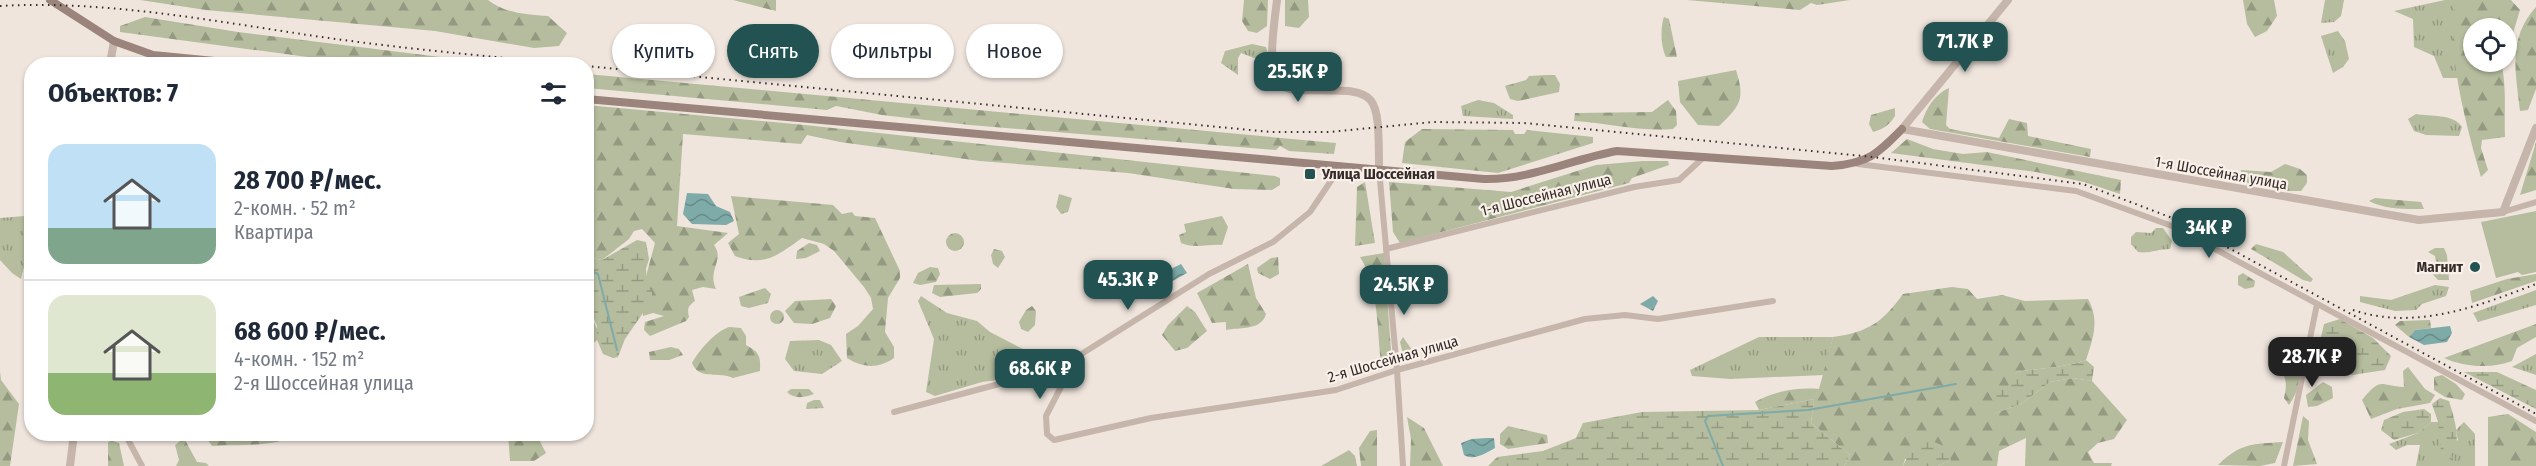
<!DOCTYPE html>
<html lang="ru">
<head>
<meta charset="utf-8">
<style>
	:root { --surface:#fff; --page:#f6f6f7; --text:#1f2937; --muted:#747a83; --line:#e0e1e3; --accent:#225251 }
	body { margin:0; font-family:"Fira Sans Condensed",sans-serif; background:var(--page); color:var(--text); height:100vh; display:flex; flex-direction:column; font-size:22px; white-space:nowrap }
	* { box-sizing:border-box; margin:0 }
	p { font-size:20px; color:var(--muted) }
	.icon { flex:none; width:33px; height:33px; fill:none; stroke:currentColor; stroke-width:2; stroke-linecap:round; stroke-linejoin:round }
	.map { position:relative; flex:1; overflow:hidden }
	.sheet { position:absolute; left:24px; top:57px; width:570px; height:384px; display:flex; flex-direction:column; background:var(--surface); border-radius:24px; box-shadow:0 2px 4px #0004 }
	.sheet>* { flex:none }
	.guide { position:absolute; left:612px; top:24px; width:570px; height:54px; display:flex; gap:12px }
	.fabs { position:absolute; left:2463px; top:18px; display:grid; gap:12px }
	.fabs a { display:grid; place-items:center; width:54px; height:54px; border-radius:50%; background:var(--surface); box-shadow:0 2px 4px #0004; font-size:30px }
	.price { position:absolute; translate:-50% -51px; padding:0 14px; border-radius:12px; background:var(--accent); color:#fff; font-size:20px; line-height:39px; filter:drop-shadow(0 2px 3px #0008) }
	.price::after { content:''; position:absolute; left:50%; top:36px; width:18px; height:14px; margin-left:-9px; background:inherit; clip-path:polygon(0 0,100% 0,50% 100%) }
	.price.current { background:#222; color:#fff }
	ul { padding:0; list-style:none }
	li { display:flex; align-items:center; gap:18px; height:150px; padding:0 24px }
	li+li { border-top:2px solid var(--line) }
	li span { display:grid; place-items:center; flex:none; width:168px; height:120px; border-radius:18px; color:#555 }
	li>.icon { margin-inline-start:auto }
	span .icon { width:72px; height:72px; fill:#fffc; stroke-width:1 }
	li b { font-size:26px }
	h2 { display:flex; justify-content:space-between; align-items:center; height:72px; padding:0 24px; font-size:26px }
	.pill { padding:0 21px; border-radius:27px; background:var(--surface); box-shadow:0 2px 4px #0004; font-size:21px; line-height:54px }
	.pill.current { background:var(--accent); color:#fff }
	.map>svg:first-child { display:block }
</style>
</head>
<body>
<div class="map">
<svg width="2536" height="466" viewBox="0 0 2536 466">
	<defs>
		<pattern id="grass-tufts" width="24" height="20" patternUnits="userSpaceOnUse" patternTransform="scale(1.5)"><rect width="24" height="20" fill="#b5bd9e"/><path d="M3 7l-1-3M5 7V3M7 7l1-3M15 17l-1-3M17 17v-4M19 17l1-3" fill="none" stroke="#949a81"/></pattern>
		<pattern id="forest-firs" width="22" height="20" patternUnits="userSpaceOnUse" patternTransform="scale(1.5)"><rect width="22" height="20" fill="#b5bd9e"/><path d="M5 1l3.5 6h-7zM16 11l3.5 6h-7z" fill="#949a81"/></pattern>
		<pattern id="wetland-marsh" width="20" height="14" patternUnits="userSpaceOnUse" patternTransform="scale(1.5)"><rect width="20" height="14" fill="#b5bd9e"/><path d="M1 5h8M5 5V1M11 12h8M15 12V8" fill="none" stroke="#949a81"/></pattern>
		<pattern id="water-waves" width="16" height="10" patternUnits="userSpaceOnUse" patternTransform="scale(1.5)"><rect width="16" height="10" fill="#7eaaa8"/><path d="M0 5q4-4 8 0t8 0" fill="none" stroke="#688b89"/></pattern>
	</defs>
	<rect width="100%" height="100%" fill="#efe5dd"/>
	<g fill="url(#grass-tufts)">
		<polygon points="2325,0 2344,0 2341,16 2334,22 2321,23"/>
		<polygon points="2445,0 2456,0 2455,51 2459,78 2443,78 2434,56 2414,47 2413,19 2394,11"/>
		<polygon points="2338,31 2345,41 2349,59 2343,67 2333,73 2321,36"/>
		<polygon points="1252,44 1266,47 1268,54 1254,58 1241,53 1238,58 1238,75 1221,63 1225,51"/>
		<polygon points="1478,100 1494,103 1513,115 1513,119 1463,116 1461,106"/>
		<path d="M 2416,114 C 2430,117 2453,113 2462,127 L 2459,136 L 2426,135 L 2414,131 L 2408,119 Z"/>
		<polygon points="25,216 31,222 31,239 21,279 12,273 0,260 0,218"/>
		<path d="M 2156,228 L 2163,228 L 2172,241 L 2170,249 C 2158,249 2149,254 2138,252 L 2131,244 L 2131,237 L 2136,232 L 2151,233 Z"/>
		<polygon points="2435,248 2444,248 2447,255 2449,280 2438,280 2426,267 2436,262 2435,256 2428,252"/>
		<polygon points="2435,285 2449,287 2446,296 2422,304 2416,310 2395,311 2360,302 2360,296 2391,300"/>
		<polygon points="2536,290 2536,305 2478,322 2473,313"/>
		<polygon points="921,296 947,313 977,321 990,332 1023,349 1038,361 1030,369 1020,370 1012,378 982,382 935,396 926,392 934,339 918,301"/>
		<polygon points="1403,337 1412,350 1412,357 1405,362 1400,342"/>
		<polygon points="1759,337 1833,337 1824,375 1730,379 1692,376 1690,370"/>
		<polygon points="819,340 831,345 842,361 822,374 794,371 785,359 790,341"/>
		<polygon points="2536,354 2536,375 2512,367"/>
		<polygon points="2431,422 2438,422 2458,441 2456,430 2464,422 2475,434 2475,466 2416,466 2420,445 2407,445 2396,450 2389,444 2418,433"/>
	</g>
	<g fill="url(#forest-firs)">
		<path d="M 140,0 L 488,0 C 504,13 527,15 548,16 L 567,33 L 559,46 L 534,48 L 435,31 L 206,10 Z"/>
		<polygon points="733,0 776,0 776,11"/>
		<polygon points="1244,0 1268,0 1267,26 1257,33 1248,31 1242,21"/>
		<polygon points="1285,0 1308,0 1309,17 1299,28 1285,26"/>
		<polygon points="1687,0 1850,0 1817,5 1811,3 1800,10"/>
		<polygon points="2243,0 2274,0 2277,16 2267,31 2255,37 2247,24"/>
		<path d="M 2456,0 L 2511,0 L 2520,10 L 2511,40 L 2507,42 L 2506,28 L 2474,28 L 2474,62 L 2501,62 C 2507,86 2504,111 2505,137 L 2482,140 L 2481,148 L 2488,170 L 2481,177 C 2468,132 2444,46 2456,0 Z"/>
		<path d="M 2536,7 L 2536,89 L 2528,110 L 2520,111 C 2516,72 2507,39 2536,7 Z"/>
		<polygon points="145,17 238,32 497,64 360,64 120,32 120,26"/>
		<path d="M 1664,17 L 1669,19 L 1677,57 L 1666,57 C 1661,48 1660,27 1664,17 Z"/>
		<path d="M 1736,70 C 1745,99 1741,105 1719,126 L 1698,125 L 1680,102 L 1678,81 Z"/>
		<polygon points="587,74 1336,143 1334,154 1289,151 1280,146 1276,150 970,125 882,115 836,106 827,110 587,88"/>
		<polygon points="1547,75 1555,75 1560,84 1559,92 1518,101 1510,99 1505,86 1526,80 1529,76"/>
		<path d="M 1949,88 L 1946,125 L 1950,129 L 1999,138 L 2009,119 L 2027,123 L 2028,136 L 2091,149 L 2090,157 L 1930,129 L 1922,122 C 1926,108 1935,94 1949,88 Z"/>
		<path d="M 1668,100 L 1676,111 L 1677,125 L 1673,129 C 1640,132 1608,123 1574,121 L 1575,113 L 1652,112 Z"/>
		<path d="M 586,105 L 805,125 L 1275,176 L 1280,178 L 1280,185 L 1272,190 L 1234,189 L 1128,173 L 980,161 L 840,142 L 807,135 L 801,144 L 683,134 L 677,226 L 728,233 L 714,245 C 725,260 707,270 716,289 L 703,287 L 692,290 L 695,301 C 688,306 687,309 689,317 L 686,321 L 650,336 L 644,330 L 645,322 L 664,316 L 653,313 L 643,316 L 642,291 L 655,243 L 642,229 L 634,231 L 629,239 L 602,260 L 587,257 Z"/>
		<path d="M 1895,108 L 1895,116 C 1889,125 1884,129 1873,132 L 1869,124 L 1871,115 Z"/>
		<polygon points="1422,129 1513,130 1515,134 1524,134 1527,130 1593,137 1593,143 1498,173 1402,163 1405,142"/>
		<polygon points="1907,139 1933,149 1963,154 1987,152 2121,180 2120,194 2084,182 2036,172 1891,153"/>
		<polygon points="2536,142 2536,190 2520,195"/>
		<polygon points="1643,161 1668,161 1669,165 1632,178 1629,183 1400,243 1393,232 1389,182 1511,192 1596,165"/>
		<polygon points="2285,164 2300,169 2307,175 2307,183 2301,191 2279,191 2241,181 2241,170 2271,172"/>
		<polygon points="1365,182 1375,243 1355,246 1357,187"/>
		<polygon points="1059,194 1072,198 1068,212 1061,214 1056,207"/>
		<path d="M 731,196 L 833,205 L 842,214 L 852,212 L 855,216 L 875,218 L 900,271 L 900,278 L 888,298 L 885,332 L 894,347 L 894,358 C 878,369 863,368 847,358 L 846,334 L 858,326 L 873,309 L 871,298 L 864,287 L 834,251 L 824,244 L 802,238 C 778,255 765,267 735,256 L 728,243 L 739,234 Z"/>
		<path d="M 2375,198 L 2421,202 L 2424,209 C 2406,209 2386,210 2369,201 Z"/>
		<path d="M 1222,216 L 1228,227 L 1222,245 C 1207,244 1196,249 1181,243 L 1179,235 L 1186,232 L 1184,224 Z"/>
		<circle cx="955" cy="242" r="9"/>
		<polygon points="809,243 817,245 820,251 806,258 796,259 797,251"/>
		<polygon points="2256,244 2283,252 2313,279 2311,282 2303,280 2251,249"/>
		<polygon points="994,249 1002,251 1005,257 998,268 993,264 991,255"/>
		<path d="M 1384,253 L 1392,364 L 1381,364 C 1377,330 1379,287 1360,257 Z"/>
		<polygon points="1278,257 1279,274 1270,279 1258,273 1257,268 1271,258"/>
		<path d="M 1248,264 L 1256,298 L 1266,314 C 1261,331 1240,327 1226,330 L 1226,322 L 1212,323 L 1197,293 Z"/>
		<polygon points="930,267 938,268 940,274 936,282 920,285 913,283 918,273"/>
		<polygon points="2243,273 2255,281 2254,287 2245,289 2238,285 2238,276"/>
		<polygon points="2536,274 2536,281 2472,303 2470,291 2507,279"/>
		<polygon points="981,284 981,289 977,293 940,297 932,293 934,285"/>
		<path d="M 1952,287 L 1968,289 L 1977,299 L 2002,295 L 2025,301 L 2088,299 C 2100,320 2093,339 2086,360 C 2063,368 2040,368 2017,372 L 1995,413 L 2021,404 L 2050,382 L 2072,378 L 2092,381 L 2127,420 L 2114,439 L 2098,443 L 2088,452 L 2094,463 L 2112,463 L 2111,466 L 2025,466 L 2026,438 L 1999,451 L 1997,466 L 1938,466 L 1951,460 L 1905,459 L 1903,466 L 1844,466 L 1850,455 L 1811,423 L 1814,399 L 1759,410 L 1755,402 C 1773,391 1798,387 1819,389 L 1833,337 C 1868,332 1882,323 1903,294 Z"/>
		<polygon points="765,288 771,294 768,303 749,308 741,306 739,297"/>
		<polygon points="831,299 836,306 830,318 812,324 794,323 785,311 795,301"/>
		<polygon points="586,302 597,329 597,340 590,347 587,347"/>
		<polygon points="1032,306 1036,311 1035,325 1028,332 1021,329 1019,322 1026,310"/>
		<polygon points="1187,306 1195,312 1207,331 1187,348 1175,351 1162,335 1168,325"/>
		<circle cx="777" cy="317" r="7"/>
		<polygon points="2430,320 2431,328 2415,330 2409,337 2395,325 2400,321"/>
		<path d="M 2536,324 L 2536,337 L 2517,348 L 2512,361 C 2491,369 2464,367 2444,358 Z"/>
		<path d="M 729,327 L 741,328 L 746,336 L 746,345 C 759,352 761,356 760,371 L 733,378 C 719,371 699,381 692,363 C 699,350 716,331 729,327 Z"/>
		<polygon points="671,347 679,349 683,355 669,360 650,360 649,352"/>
		<path d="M 2297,349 L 2303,353 C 2304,369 2299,391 2289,405 L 2284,398 C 2287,385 2287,378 2279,367 L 2283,359 Z"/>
		<path d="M 2408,367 L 2425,389 L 2435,395 L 2430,403 L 2397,409 L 2371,419 L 2362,400 C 2382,376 2379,386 2404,387 L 2403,371 Z"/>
		<polygon points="0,371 1,380 19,404 10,466 0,466"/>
		<polygon points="2442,375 2456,384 2465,394 2462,400 2445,397 2434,390 2434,377"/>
		<polygon points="2323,382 2332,387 2333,398 2317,406 2308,407 2306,395"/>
		<path d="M 791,389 L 809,389 L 814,394 C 805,397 795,400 787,392 Z"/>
		<polygon points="814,400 820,400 824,408 806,409 807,403"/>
		<polygon points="2508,414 2536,432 2536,466 2488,466 2488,417"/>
		<polygon points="2303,416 2309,421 2308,440 2317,464 2293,466"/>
		<polygon points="1407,417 1424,428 1443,466 1410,466 1411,439"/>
		<polygon points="1508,426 1547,435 1548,443 1508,449 1500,444 1500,434"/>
		<polygon points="1377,430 1377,466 1361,466 1359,448 1370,431"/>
		<path d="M 204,434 L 203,434 L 295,434 C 280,448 233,444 212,446 Z"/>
		<polygon points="508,434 536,434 546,453 534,461 510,461"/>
		<polygon points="184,438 197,462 206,463 209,466 176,466 179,460 175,445"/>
		<polygon points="110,440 119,443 124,466 108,466 108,443"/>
		<path d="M 2283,442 L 2275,463 L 2260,466 L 2218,465 C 2240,443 2253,444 2283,442 Z"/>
		<polygon points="1349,450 1355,456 1357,466 1321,466"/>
	</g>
	<g fill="url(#wetland-marsh)">
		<polygon points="637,240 646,242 649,259 646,269 647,285 652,292 652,300 625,339 618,357 613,358 603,354 597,340 597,326 587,302 587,257 602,260"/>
		<polygon points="2340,319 2373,338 2391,356 2385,370 2352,375 2320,356 2318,350 2324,324"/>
		<path d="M 2086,360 L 2094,367 L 2092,381 L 2072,378 L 2050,382 L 2021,404 L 1995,413 L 1996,392 L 2008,386 L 2017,372 C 2040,368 2063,368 2086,360 Z"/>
		<polygon points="2464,372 2497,372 2536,390 2536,409"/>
		<path d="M 2440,398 L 2449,401 C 2455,421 2462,441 2451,460 L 2441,451 L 2438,422 L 2432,404 Z"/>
		<polygon points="1814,399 1811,423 1850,455 1844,466 1488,466 1497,457 1543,451 1576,438 1583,423 1642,412 1759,410"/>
		<polygon points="2424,409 2431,414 2431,422 2418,433 2394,440 2381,430 2384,420 2403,412"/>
		<polygon points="1929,440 1944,446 1951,460 1938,466 1903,466 1913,444"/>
	</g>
	<polygon fill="#b5bd9e" points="2536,211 2536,272 2522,275 2518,272 2496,278 2481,222"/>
	<g fill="url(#water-waves)">
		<polygon points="687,193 708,194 716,206 730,212 734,221 726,225 692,224 683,214"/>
		<polygon points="1181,264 1187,273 1171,282 1168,281 1165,272"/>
		<polygon points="1653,296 1658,301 1653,311 1640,304"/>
		<polygon points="2450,326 2452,333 2447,342 2424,345 2409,337 2415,330"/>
		<path d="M 1487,438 L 1494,438 L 1495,448 C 1486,453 1474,461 1464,455 L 1461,443 L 1472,439 Z"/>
	</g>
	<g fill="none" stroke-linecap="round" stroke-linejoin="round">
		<g stroke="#7eaaa8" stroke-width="2">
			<polyline points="586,269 598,274 617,350"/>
			<polyline points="1723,466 1705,421 1708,416 1808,410 1956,384"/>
		</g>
		<g stroke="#c6b5aa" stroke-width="6">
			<polyline points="1858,164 2076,191 2172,226 2536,421"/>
			<polyline points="1379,169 1397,370 1403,466"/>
			<polyline points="2503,212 2536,202"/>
			<polyline points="1386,249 1634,187 1679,180 1704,157"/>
			<polyline points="1076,358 1046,416 1047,434 1054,440 1151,418 1336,390 1397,370 1585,319 1625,315 1658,319 1773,301"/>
			<polyline points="894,412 999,384 1048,375 1209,274 1273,242 1310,212 1341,166"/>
			<polyline points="125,434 142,466"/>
			<polyline points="2284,466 2317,304"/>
		</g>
		<g stroke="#c6b5aa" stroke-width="8">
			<path d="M 1277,0 C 1275,18 1267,66 1277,81 C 1280,87 1287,88 1293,90 C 1376,92 1379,80 1379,169"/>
			<polyline points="2008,0 1902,129 2419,220 2503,212 2536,128"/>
			<polyline points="110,64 114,41"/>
			<polyline points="70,466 74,434"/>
		</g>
		<g stroke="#9a847b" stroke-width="8">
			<polyline points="50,0 114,41 153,55 245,64"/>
			<path d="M 586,99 L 1484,179 C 1530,180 1572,159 1617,151 L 1832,166 C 1869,163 1877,154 1902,129"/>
		</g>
		<g stroke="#352b29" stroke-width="2" stroke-dasharray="1.5 4.5" stroke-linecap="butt">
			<path d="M 0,6 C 101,0 208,20 308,35 C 395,48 483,56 571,64"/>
			<polyline points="586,66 1271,132 1329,132 1433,122 1524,123 1873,157 2083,184 2175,219 2536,414"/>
			<path d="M 2353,310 C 2415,331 2479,306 2536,284"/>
		</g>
	</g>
	<g fill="#225251" stroke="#f8f0e9" stroke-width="2">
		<rect x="1304" y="168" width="12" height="12" rx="3"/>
		<circle cx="2475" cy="267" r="6"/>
	</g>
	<g text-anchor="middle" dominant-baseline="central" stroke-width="4.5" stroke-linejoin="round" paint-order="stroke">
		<g font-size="15" fill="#352b29" stroke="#f8f0e9">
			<text transform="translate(2221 173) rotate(10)">1-я Шоссейная улица</text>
			<text transform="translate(1546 195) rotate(-14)">1-я Шоссейная улица</text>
			<text transform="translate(1393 359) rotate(-16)">2-я Шоссейная улица</text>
		</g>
		<g font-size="15" font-weight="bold" fill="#352b29" stroke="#f8f0e9" text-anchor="start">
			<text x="1322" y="174">Улица Шоссейная</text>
			<text x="2463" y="267" text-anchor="end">Магнит</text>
		</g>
	</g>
</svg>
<div class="fabs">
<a><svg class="icon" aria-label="locate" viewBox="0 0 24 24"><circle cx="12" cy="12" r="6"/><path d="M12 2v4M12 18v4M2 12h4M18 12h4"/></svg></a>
</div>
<b class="price" style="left:1965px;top:73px">71.7K ₽</b>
<b class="price" style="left:1298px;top:103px">25.5K ₽</b>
<b class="price" style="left:2209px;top:259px">34K ₽</b>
<b class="price" style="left:1128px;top:311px">45.3K ₽</b>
<b class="price" style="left:1404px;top:316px">24.5K ₽</b>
<b class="price current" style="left:2312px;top:388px">28.7K ₽</b>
<b class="price" style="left:1040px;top:400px">68.6K ₽</b>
<div class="guide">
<a class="pill">Купить</a>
<a class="pill current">Снять</a>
<a class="pill">Фильтры</a>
<a class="pill">Новое</a>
</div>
<section class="sheet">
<h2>Объектов: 7<svg class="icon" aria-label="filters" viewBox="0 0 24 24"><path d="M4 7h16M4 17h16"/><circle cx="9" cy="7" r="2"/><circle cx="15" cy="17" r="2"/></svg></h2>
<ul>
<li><span style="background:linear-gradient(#bfe0f5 70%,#7fa58c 0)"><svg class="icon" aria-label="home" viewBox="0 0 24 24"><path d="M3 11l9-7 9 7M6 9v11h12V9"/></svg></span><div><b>28 700 ₽/мес.</b><p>2-комн. · 52 m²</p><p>Квартира</p></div></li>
<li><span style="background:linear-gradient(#dfe7d0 65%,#8fb573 0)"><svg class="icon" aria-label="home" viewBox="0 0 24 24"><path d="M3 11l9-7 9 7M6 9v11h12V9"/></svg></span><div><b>68 600 ₽/мес.</b><p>4-комн. · 152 m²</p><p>2-я Шоссейная улица</p></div></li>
</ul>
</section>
</div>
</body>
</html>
